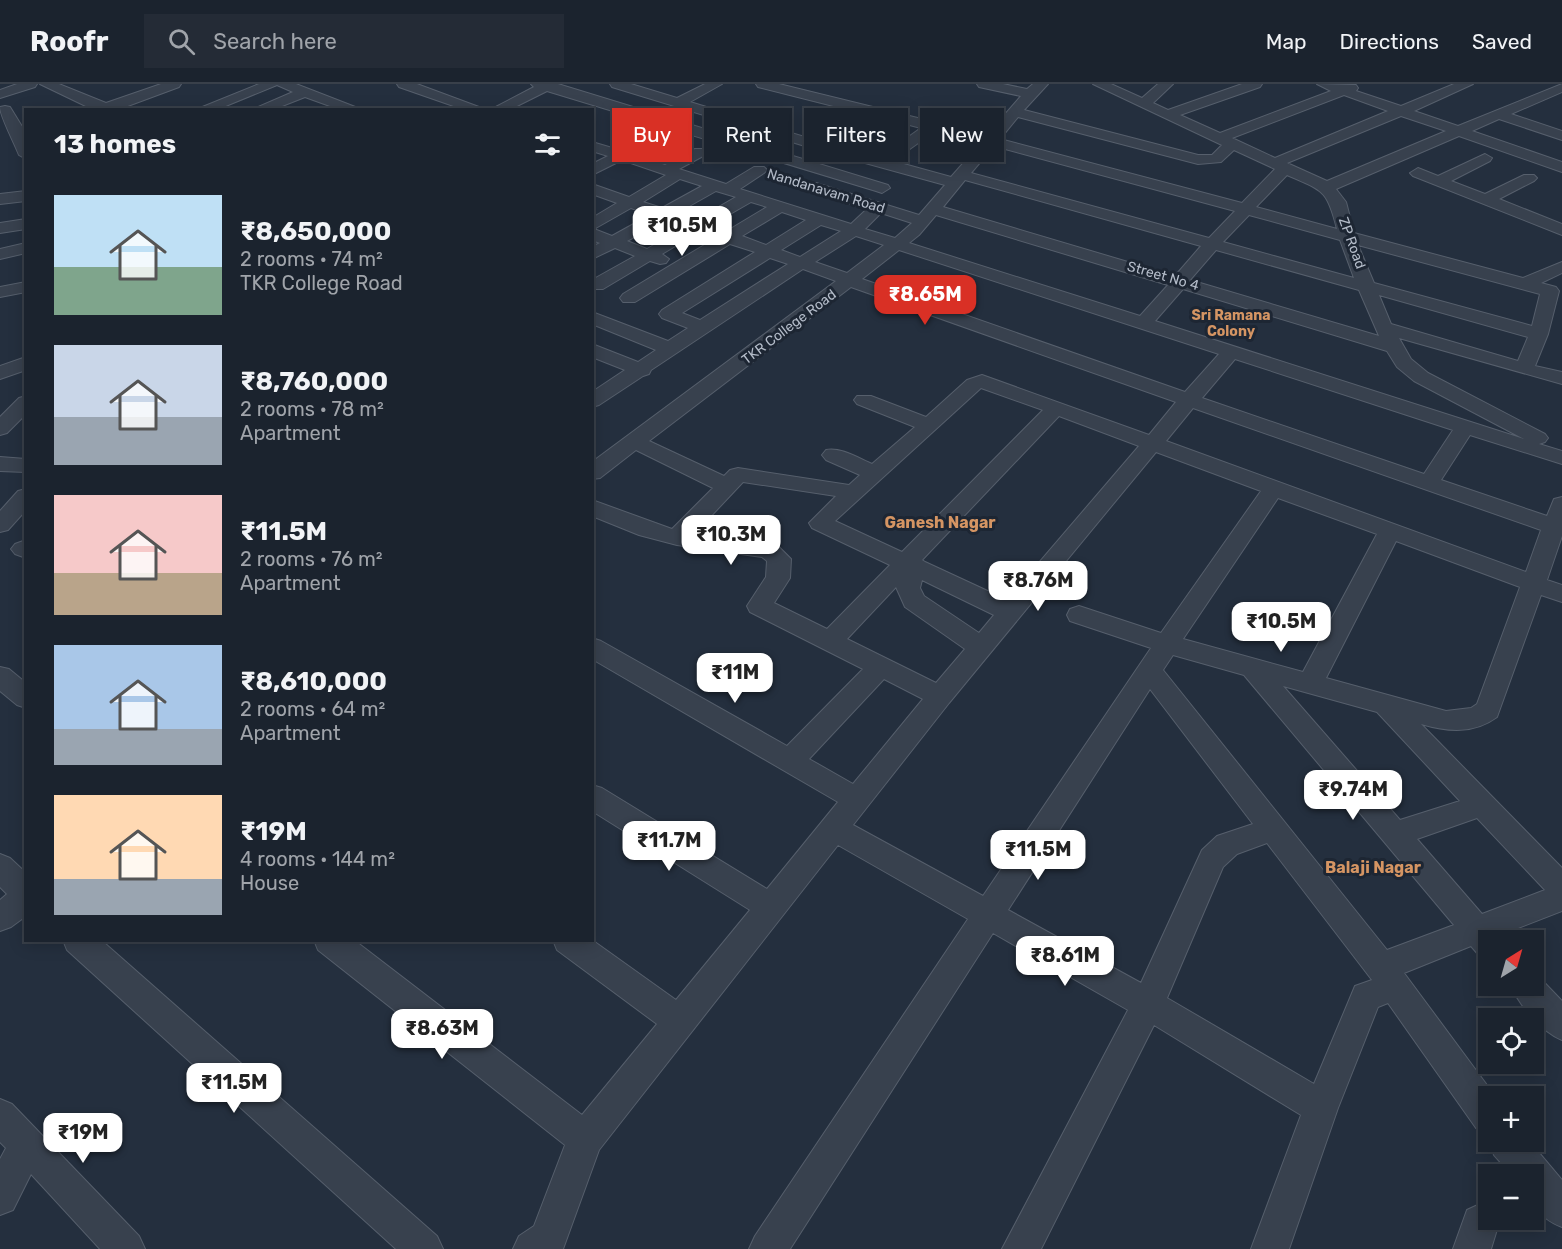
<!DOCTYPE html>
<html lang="en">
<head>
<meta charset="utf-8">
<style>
	:root { --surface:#1b232e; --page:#242b36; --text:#f1f3f6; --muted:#a0a4aa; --line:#39404a; --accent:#d93025 }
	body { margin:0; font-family:Rubik,sans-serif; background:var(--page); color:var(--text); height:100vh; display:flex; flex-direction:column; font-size:22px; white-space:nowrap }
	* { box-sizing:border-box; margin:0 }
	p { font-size:20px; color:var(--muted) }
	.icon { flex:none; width:33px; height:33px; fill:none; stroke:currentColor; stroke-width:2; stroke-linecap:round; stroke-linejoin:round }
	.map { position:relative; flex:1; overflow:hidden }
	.drawer { position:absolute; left:24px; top:24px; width:570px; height:834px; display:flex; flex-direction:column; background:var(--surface); border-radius:0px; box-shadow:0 3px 15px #0003,0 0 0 2px var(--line) }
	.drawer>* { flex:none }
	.hud { position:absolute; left:612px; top:24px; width:570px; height:54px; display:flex; gap:12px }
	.needle { width:39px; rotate:37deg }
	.controls { position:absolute; left:1478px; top:846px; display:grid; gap:12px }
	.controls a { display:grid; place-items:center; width:66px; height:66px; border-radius:0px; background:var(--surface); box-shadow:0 3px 15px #0003,0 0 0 2px var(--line); font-size:30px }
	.price { position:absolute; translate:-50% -51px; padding:0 14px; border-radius:12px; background:#fff; color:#222; font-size:20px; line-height:39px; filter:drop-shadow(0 2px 3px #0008) }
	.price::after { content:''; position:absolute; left:50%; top:36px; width:18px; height:14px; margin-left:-9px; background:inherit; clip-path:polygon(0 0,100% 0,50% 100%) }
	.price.selected { background:var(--accent); color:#fff }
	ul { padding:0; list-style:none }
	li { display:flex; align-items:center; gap:18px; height:150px; padding:0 30px }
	li span { display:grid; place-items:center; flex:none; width:168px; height:120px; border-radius:0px; color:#555 }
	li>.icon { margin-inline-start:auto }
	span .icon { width:72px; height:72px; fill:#fffc; stroke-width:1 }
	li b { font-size:26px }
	h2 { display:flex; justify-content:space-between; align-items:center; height:72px; padding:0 30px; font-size:26px }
	.chip { padding:0 21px; border-radius:0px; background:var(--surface); box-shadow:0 3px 15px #0003,0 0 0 2px var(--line); font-size:21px; line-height:54px }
	.chip.selected { background:var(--accent); color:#fff }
	header { display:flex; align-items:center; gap:36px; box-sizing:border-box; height:84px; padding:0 30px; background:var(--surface); border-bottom:2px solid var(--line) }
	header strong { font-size:28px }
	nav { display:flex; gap:33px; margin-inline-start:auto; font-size:21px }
	.search { width:420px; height:54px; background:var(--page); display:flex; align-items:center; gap:15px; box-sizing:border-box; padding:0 21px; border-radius:0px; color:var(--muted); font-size:22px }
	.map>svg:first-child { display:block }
</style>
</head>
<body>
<header>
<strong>Roofr</strong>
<div class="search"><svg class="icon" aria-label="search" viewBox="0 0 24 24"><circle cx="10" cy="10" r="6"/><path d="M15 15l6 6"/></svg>Search here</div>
<nav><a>Map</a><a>Directions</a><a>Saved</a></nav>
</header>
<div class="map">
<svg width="1562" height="1165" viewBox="0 0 1562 1165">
	<rect width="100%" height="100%" fill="#242f3e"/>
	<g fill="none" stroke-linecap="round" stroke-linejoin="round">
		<defs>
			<g id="minor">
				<polygon points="17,0 37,0 35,3 0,14 0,6"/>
				<polygon points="40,0 59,0 106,19 161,0 181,0 179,3 117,26 94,26"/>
				<polygon points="259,0 296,0 363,26 341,26 305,13 272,26 251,26 293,8 277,1 216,26 195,26"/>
				<polygon points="397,0 417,0 487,26 465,26 399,3"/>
				<polygon points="531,0 558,0 888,101 890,104 882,109 876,107 547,7 509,26 490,26 534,3"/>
				<path d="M 610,0 L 631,0 L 677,14 L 705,0 L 722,0 L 690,18 L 821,58 L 865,30 L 758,3 L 756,0 L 779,0 L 987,51 L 1021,12 L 979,3 L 977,0 L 1003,0 L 1027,5 L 1033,0 L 1048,0 L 1024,26 L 1198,71 L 1212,71 L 1222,61 L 1093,0 L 1111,0 L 1142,14 L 1158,0 L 1173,0 L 1153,19 L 1168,26 L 1242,0 L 1262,0 L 1260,3 L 1180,31 L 1220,49 L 1331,7 L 1317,0 L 1356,1 L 1358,4 L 1356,7 L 1401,22 L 1454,0 L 1473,0 L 1414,27 L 1458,42 L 1562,0 L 1562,8 L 1511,30 L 1562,47 L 1562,56 L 1499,35 L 1472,47 L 1562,78 L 1562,88 L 1459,52 L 1336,105 L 1346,118 L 1354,149 L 1523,194 L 1562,178 L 1562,189 L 1541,199 L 1556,203 L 1559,207 L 1548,250 L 1535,282 L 1562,288 L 1562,300 L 1399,254 L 1411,275 L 1428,289 L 1545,350 L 1548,354 L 1545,358 L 1539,360 L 1562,367 L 1562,380 L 1470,351 L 1441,396 L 1547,432 L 1554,415 L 1562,413 L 1562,452 L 1547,496 L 1562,501 L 1562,518 L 1541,511 L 1497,633 C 1474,650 1448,648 1421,640 L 1562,784 L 1562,827 L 1500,851 L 1502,856 L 1488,856 L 1488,873 L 1477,869 L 1471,862 L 1404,889 L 1495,1012 L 1488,1012 L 1488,1049 L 1476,1044 L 1388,919 L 1378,923 L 1338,1024 L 1289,1165 L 1251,1165 L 1301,1031 L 1154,941 L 1041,1165 L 1002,1165 L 1128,926 L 993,849 L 790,1165 L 749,1165 L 755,1152 L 968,835 L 838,761 L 599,1066 L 563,1165 L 513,1165 L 519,1152 L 534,1142 L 565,1061 L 318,866 L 314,856 L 354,856 L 582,1031 L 657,940 L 557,866 L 553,856 L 592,856 L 676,916 L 750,826 L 592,727 L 592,701 L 602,704 L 767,805 L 838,718 L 592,575 L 592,554 L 601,557 L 787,662 L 863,585 L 750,528 L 747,522 L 766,493 L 767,477 L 762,473 L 677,461 L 639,451 L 592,432 L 592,416 L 672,445 L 713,404 L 636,366 L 600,394 L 592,395 L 592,378 L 836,197 L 803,185 L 651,286 L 649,290 L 643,292 L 599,321 L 592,323 L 592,308 L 625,286 L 592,273 L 592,260 L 638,278 L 656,266 L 592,240 L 592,228 L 668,257 L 688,244 L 662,234 L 659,230 L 662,226 L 755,168 L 730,160 L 635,218 L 623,218 L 620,214 L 623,210 L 716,154 L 699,148 L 662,170 L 669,175 L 666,179 L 660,180 L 650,177 L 603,205 L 592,205 L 592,196 L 635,172 L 615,164 L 592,175 L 592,163 L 600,159 L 592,156 L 592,134 L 617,119 L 592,110 L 592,100 L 629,113 L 666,91 L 622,76 L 592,91 L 592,80 L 608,72 L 592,67 L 592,58 L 619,66 L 647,50 L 657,50 L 659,53 L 657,56 L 632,70 L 665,81 L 695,65 L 705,65 L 707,68 L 705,71 L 679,85 L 726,100 L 754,83 L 764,83 L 767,86 L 764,89 L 740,105 L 851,140 L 867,125 L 806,105 L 803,102 L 806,99 L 816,99 L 919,131 L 945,101 L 818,66 L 612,3 ZM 1344,11 L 1388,27 L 1275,74 L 1232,54 ZM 1401,32 L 1446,47 L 1327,97 L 1287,79 ZM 879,33 L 921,44 L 879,74 L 835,62 ZM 1018,33 L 1198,80 L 1221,78 L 1234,66 L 1275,85 L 1242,119 L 1000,55 ZM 935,47 L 981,59 L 951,93 L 893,77 ZM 994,62 L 1235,127 L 1209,154 L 971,89 ZM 1287,91 C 1323,107 1327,105 1337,145 L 1256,123 ZM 680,95 L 702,102 L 662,124 L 643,118 ZM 965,96 L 1201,162 L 1175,192 L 943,123 ZM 716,107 L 736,113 L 696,136 L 677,129 ZM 751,118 L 767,123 L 727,147 L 711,141 ZM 631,124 L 650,131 L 612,152 L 594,145 ZM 782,128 L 806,136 L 766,161 L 742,152 ZM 881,129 L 912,139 L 895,154 L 865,145 ZM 936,131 L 1168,201 L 1140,232 L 909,159 L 919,151 ZM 1249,131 L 1340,156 L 1354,194 L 1223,158 ZM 665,136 L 684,143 L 647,165 L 627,157 ZM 821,141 L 841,147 L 800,173 L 781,166 ZM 856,152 L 884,161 L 847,189 L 815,178 ZM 1358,161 L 1540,210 L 1532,242 L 1374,199 ZM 899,166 L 1219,270 L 1185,308 L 862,195 ZM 1216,166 L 1359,206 L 1379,252 L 1190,196 ZM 770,174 L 788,180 L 700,236 L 682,229 ZM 851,203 L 1176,318 L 1149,351 L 982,291 L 967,296 L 926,333 L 871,312 L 857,312 L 854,316 L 857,320 L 915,343 L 872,380 C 858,374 841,363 826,366 L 822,371 L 826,376 L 860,391 L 849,401 L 738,384 L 730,386 L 724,392 L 649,357 ZM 1183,205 L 1387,267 L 1397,283 L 1414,297 L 1524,355 L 1155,237 ZM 1379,211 L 1528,253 L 1518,277 L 1391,240 ZM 1235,275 L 1453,346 L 1424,390 L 1202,314 ZM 981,304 L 1043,326 L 902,468 L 835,437 ZM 1193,324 L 1541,446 L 1526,488 L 1166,357 ZM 1059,332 L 1139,362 L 1007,516 L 925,478 L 922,476 ZM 1156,368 L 1261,407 L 1161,549 L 1079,522 L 1070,525 L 1067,531 L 1070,537 L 1151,564 L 983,812 L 853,741 L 949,619 ZM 743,398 L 836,412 L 809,439 L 812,444 L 890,481 L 827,545 L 774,519 L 790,494 L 791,475 L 777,461 L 769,458 L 695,449 ZM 1278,414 L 1377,450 L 1303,588 L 1183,555 ZM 1396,457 L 1520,503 L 1477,620 L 1471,624 L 1446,627 L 1326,594 ZM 922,496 L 994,531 L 979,549 L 924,512 L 920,504 ZM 896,503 L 905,523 L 965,565 L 936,599 L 847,555 ZM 1173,571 L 1244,591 L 1454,841 L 1387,866 L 1163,586 ZM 884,595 L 923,615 L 853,700 L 809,675 ZM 1283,602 L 1377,628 L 1460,717 L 1400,736 ZM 1150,605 L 1253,740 L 1217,752 L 1202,766 L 1141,899 L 1008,826 ZM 1477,734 L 1545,806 L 1482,830 L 1417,755 ZM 1267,759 L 1372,896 L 1355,902 L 1314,1000 L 1167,914 L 1223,783 L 1237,770 Z"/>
				<path d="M 5,22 L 10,23 L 26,49 L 26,75 L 19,71 C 14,58 0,32 0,23 Z"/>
				<polygon points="1485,70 1492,74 1490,77 1451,97 1485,110 1524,91 1534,91 1537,94 1534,97 1499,115 1562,140 1562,151 1413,92 1410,89 1418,84 1438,92"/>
				<polygon points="26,107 26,117 0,120 0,110"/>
				<polygon points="26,135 26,145 0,149 0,139"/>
				<polygon points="26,159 26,169 0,175 0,165"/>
				<polygon points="26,198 26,208 0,213 0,203"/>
				<polygon points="26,273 26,286 0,295 0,282"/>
				<polygon points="26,312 26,330 7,349 0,351 0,333 19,314"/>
				<polygon points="0,373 26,375 26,388 0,387"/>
				<polygon points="26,405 26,426 8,446 0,448 0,427 18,407"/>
				<polygon points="26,456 26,474 15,470 11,465 15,460"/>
				<polygon points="0,583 9,585 26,599 26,624 17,621 0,607"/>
				<polygon points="0,770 10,774 26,789 26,832 11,843 0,847 0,816 7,810 0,803"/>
				<polygon points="63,856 101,856 437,1152 443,1165 396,1165 67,866"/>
				<path d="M 1533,889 L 1538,892 L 1562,917 L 1562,956 C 1542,948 1520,922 1511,902 L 1533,902 Z"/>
				<polygon points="0,1015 12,1020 139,1152 145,1165 100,1165 31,1090 13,1126 0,1131 0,1075 6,1064 0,1058"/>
				<path d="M 1489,1058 L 1530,1058 L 1562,1096 L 1562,1143 C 1534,1132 1533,1118 1533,1090 L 1511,1090 L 1494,1071 Z"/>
				<polygon points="1480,1120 1488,1124 1488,1136 1497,1136 1499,1139 1491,1165 1453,1165 1467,1126"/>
			</g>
		</defs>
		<use href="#minor" stroke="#565f6c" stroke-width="2"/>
		<use href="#minor" fill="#38414e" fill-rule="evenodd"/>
	</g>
	<g text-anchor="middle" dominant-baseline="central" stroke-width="6" stroke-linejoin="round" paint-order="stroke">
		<g font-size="14" fill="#b4bcc9" stroke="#1d2633">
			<text transform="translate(826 107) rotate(17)">Nandanavam Road</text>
			<text transform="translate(1352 159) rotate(70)">ZP Road</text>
			<text transform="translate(1163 192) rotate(16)">Street No 4</text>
			<text transform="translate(789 243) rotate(-37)">TKR College Road</text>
		</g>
		<g font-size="14" font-weight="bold" fill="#d59563" stroke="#1d2633">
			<text x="1231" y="231">Sri Ramana<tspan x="1231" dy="16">Colony</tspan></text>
		</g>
		<g font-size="16" font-weight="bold" fill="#d59563" stroke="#1d2633">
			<text x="940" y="438">Ganesh Nagar</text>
			<text x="1373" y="783">Balaji Nagar</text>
		</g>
	</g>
</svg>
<div class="controls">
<a><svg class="needle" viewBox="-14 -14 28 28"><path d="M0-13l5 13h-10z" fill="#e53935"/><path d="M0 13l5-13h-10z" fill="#a0a4aa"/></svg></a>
<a><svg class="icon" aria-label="locate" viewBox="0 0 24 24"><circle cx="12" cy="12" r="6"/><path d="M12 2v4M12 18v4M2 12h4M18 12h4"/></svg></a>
<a>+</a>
<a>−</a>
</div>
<b class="price" style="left:682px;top:173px">₹10.5M</b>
<b class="price selected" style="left:925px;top:242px">₹8.65M</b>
<b class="price" style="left:731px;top:482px">₹10.3M</b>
<b class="price" style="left:1038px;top:528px">₹8.76M</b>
<b class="price" style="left:1281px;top:569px">₹10.5M</b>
<b class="price" style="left:735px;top:620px">₹11M</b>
<b class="price" style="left:1353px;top:737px">₹9.74M</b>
<b class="price" style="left:669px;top:788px">₹11.7M</b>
<b class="price" style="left:1038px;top:797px">₹11.5M</b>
<b class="price" style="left:1065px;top:903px">₹8.61M</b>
<b class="price" style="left:442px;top:976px">₹8.63M</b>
<b class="price" style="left:234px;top:1030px">₹11.5M</b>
<b class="price" style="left:83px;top:1080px">₹19M</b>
<div class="hud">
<a class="chip selected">Buy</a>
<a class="chip">Rent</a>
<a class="chip">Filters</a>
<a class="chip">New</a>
</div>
<section class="drawer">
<h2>13 homes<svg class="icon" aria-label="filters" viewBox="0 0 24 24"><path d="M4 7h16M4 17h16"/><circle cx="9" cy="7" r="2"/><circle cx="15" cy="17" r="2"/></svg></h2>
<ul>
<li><span style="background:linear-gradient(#bfe0f5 60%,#7fa58c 0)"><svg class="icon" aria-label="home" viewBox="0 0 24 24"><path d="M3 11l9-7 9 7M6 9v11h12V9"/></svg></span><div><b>₹8,650,000</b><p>2 rooms · 74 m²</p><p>TKR College Road</p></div></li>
<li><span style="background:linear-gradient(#c9d6e8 60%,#9aa5b1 0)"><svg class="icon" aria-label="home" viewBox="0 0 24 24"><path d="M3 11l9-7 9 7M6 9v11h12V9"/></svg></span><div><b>₹8,760,000</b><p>2 rooms · 78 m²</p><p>Apartment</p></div></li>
<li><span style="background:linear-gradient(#f6c9c9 65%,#b9a48a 0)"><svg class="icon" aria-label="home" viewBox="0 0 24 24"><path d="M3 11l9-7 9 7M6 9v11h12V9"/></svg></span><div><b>₹11.5M</b><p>2 rooms · 76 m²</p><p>Apartment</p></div></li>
<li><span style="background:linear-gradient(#a9c7e8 70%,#9aa5b1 0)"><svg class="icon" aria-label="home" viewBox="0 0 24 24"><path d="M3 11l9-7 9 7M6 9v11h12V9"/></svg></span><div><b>₹8,610,000</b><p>2 rooms · 64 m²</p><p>Apartment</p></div></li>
<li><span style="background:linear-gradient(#ffd9b3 70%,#9aa5b1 0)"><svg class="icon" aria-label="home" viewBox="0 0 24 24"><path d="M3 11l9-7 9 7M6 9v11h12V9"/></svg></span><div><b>₹19M</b><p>4 rooms · 144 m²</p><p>House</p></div></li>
</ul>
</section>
</div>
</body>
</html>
